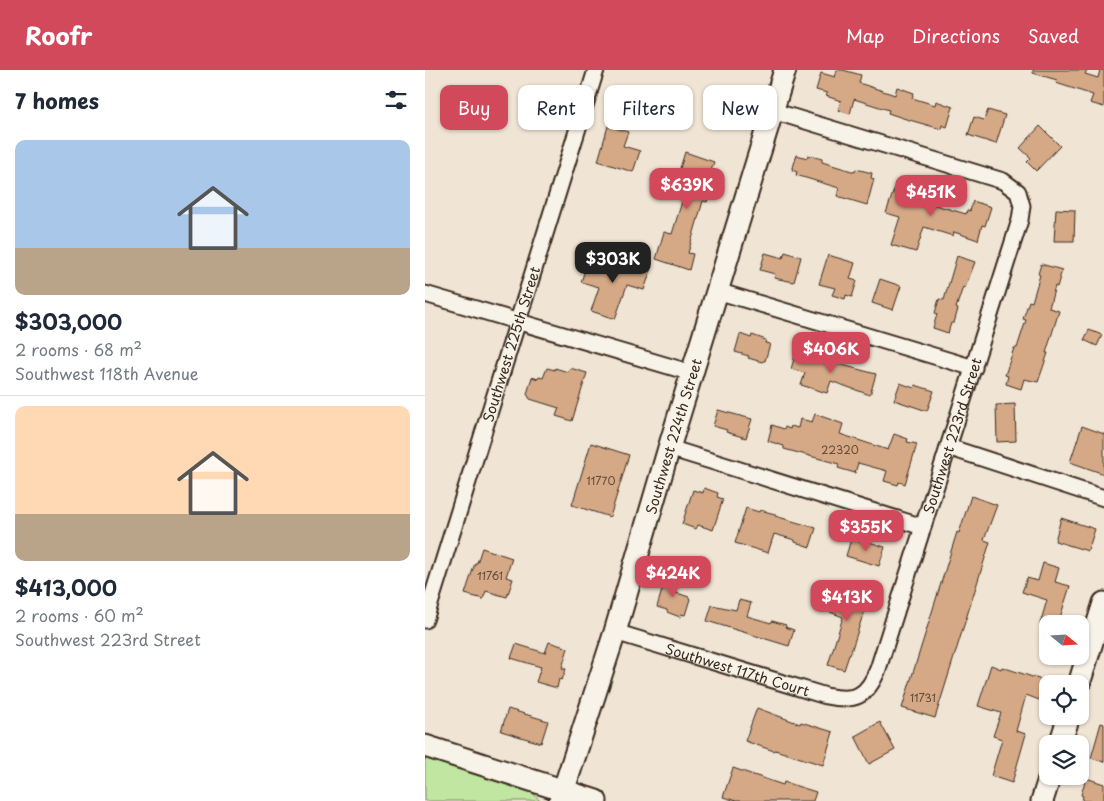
<!DOCTYPE html>
<html lang="en">
<head>
<meta charset="utf-8">
<style>
	:root { --surface:#fff; --page:#f6f6f7; --text:#1f2937; --muted:#747a83; --line:#e0e1e3; --accent:#d1495b }
	body { margin:0; font-family:"Playpen Sans",sans-serif; background:var(--page); color:var(--text); height:100vh; display:flex; flex-direction:column; font-size:19px; white-space:nowrap }
	* { box-sizing:border-box; margin:0 }
	p { font-size:16px; color:var(--muted) }
	.icon { flex:none; width:28px; height:28px; fill:none; stroke:currentColor; stroke-width:2; stroke-linecap:round; stroke-linejoin:round }
	.map { position:relative; flex:1; overflow:hidden }
	.details { display:flex; flex-direction:column; background:var(--surface); width:425px }
	.details>* { flex:none }
	.top-card { position:absolute; left:15px; top:15px; width:475px; height:45px; display:flex; gap:10px }
	.needle { width:32px; rotate:108deg }
	.tools { position:absolute; left:614px; top:545px; display:grid; gap:10px }
	.tools a { display:grid; place-items:center; width:50px; height:50px; border-radius:10px; background:var(--surface); box-shadow:0 1px 4px #0004; font-size:25px }
	.price { position:absolute; translate:-50% -42px; padding:0 11px; border-radius:10px; background:var(--accent); color:#fff; font-size:16px; line-height:32px; filter:drop-shadow(0 1px 2px #0008) }
	.price::after { content:''; position:absolute; left:50%; top:30px; width:15px; height:11px; margin-left:-8px; background:inherit; clip-path:polygon(0 0,100% 0,50% 100%) }
	.price.on { background:#222; color:#fff }
	ul { padding:0; list-style:none }
	li { display:grid; align-content:center; gap:10px; height:265px; padding:0 15px }
	li+li { border-top:1px solid var(--line) }
	li span { display:grid; place-items:center; height:155px; border-radius:10px; color:#555 }
	li>.icon { margin-inline-start:auto }
	span .icon { width:90px; height:90px; fill:#fffc; stroke-width:1 }
	li b { font-size:21px }
	h2 { display:flex; justify-content:space-between; align-items:center; height:60px; padding:0 15px; font-size:21px }
	.chip { padding:0 18px; border-radius:10px; background:var(--surface); box-shadow:0 1px 4px #0004; font-size:18px; line-height:45px }
	.chip.on { background:var(--accent); color:#fff }
	header { display:flex; align-items:center; gap:30px; box-sizing:border-box; height:70px; padding:0 25px; background:var(--accent); color:#fff }
	header strong { font-size:24px }
	nav { display:flex; gap:28px; margin-inline-start:auto; font-size:18px }
	main { display:flex; flex:1; min-height:0 }
	.map>svg:first-child { display:block }
</style>
</head>
<body>
<header>
<strong>Roofr</strong>
<nav><a>Map</a><a>Directions</a><a>Saved</a></nav>
</header>
<main>
<section class="details">
<h2>7 homes<svg class="icon" aria-label="filters" viewBox="0 0 24 24"><path d="M4 7h16M4 17h16"/><circle cx="9" cy="7" r="2"/><circle cx="15" cy="17" r="2"/></svg></h2>
<ul>
<li><span style="background:linear-gradient(#a9c7e8 70%,#b9a48a 0)"><svg class="icon" aria-label="home" viewBox="0 0 24 24"><path d="M3 11l9-7 9 7M6 9v11h12V9"/></svg></span><div><b>$303,000</b><p>2 rooms · 68 m²</p><p>Southwest 118th Avenue</p></div></li>
<li><span style="background:linear-gradient(#ffd9b3 70%,#b9a48a 0)"><svg class="icon" aria-label="home" viewBox="0 0 24 24"><path d="M3 11l9-7 9 7M6 9v11h12V9"/></svg></span><div><b>$413,000</b><p>2 rooms · 60 m²</p><p>Southwest 223rd Street</p></div></li>
</ul>
</section>
<div class="map">
<svg width="679" height="731" viewBox="0 0 679 731">
	<rect width="100%" height="100%" fill="#f0e4d4"/>
	<filter id="ink" filterUnits="userSpaceOnUse"><feTurbulence type="fractalNoise" baseFrequency=".02" numOctaves="2"/><feDisplacementMap in="SourceGraphic" scale="10" xChannelSelector="R" yChannelSelector="G"/><feConvolveMatrix kernelMatrix="1 2 1 2 8 2 1 2 1" color-interpolation-filters="sRGB"/></filter>
	<g filter="url(#ink)">
		<polygon fill="#c0e6a1" stroke="#7e8860" points="0,682 106,721 115,731 0,731"/>
		<g fill="#d5a986" stroke="#3b2a1e">
			<polygon points="412,0 418,0 436,5 434,13 470,25 472,17 489,23 487,28 510,35 511,31 528,37 522,57 517,55 516,59 481,49 463,43 464,40 429,29 425,44 413,40 416,31 401,26 402,23 391,20 396,3 410,7"/>
			<polygon points="608,0 662,0 660,4 673,8 675,0 679,0 679,37 665,33 668,25 631,13 632,10 608,3"/>
			<polygon points="563,40 580,45 571,74 543,65 549,47 559,50"/>
			<polygon points="183,56 203,62 198,76 215,81 208,102 173,91"/>
			<polygon points="615,56 635,76 611,101 602,92 606,88 595,78"/>
			<polygon points="260,82 289,92 281,116 287,118 282,132 278,131 263,183 268,184 264,200 231,189 239,162 247,164 259,125 248,121"/>
			<polygon points="372,85 382,88 383,85 397,89 397,92 430,102 431,99 447,103 446,108 449,109 442,135 412,126 414,118 371,105 372,102 367,100"/>
			<polygon points="496,107 507,111 500,132 541,144 542,140 545,141 548,131 566,137 560,156 557,155 553,170 529,162 528,166 499,157 491,182 466,175 475,147 461,143 470,117 484,121 487,112 494,115"/>
			<polygon points="631,139 650,140 649,171 629,171"/>
			<polygon points="360,182 376,187 369,212 349,208 350,204 335,200 340,183 358,188"/>
			<polygon points="403,185 430,193 425,209 432,211 427,227 421,225 420,229 407,225 410,218 394,214"/>
			<polygon points="532,186 550,192 540,218 538,217 531,238 533,239 529,253 526,253 523,263 508,258 512,244 510,243 514,229 519,230"/>
			<polygon points="164,188 194,198 195,196 205,199 207,194 226,200 219,220 202,215 190,249 166,241 174,217 156,212"/>
			<polygon points="616,194 637,200 632,217 630,216 624,238 634,241 621,283 623,283 613,312 599,309 596,319 581,314 583,306 580,305 589,278 592,278 601,250 598,249 604,231 607,232 615,205 613,204"/>
			<polygon points="455,209 476,216 468,240 447,233"/>
			<polygon points="664,260 677,265 672,276 659,270"/>
			<polygon points="315,264 326,268 327,265 341,270 340,273 345,274 340,291 338,291 337,292 323,288 324,286 310,282"/>
			<polygon points="381,280 398,285 397,289 406,291 406,292 451,304 445,325 406,311 402,323 376,315 380,303 366,299 371,282 379,285"/>
			<polygon points="122,298 130,300 130,298 143,302 145,298 162,303 147,351 131,346 134,338 105,329 102,324 107,307 113,309 114,307 118,308"/>
			<polygon points="475,313 489,318 490,315 509,321 502,341 469,330"/>
			<polygon points="590,334 591,371 572,372 571,335"/>
			<polygon points="293,340 327,349 321,368 301,362 302,360 288,356"/>
			<polygon points="390,344 418,354 415,364 463,380 469,364 483,369 482,372 492,374 480,414 474,412 473,415 459,411 462,401 433,393 430,403 413,398 414,394 359,379 359,376 343,371 347,355 359,359 360,357 365,359 366,356 373,358 375,349 387,352"/>
			<polygon points="657,356 679,364 679,404 645,392"/>
			<polygon points="166,373 204,385 185,447 147,435"/>
			<polygon points="279,418 293,423 292,427 298,429 288,460 273,455 271,459 257,454 268,420 278,423"/>
			<polygon points="546,426 572,435 559,470 565,472 510,648 477,638 532,462 534,463"/>
			<polygon points="321,438 334,442 335,440 350,444 350,446 391,458 385,477 370,472 370,470 349,464 343,483 310,473"/>
			<polygon points="636,448 670,459 663,481 630,471"/>
			<polygon points="426,469 440,473 441,471 460,477 454,496 421,486"/>
			<polygon points="57,478 87,488 81,507 88,509 82,527 61,521 58,529 40,524 50,493 52,493"/>
			<polygon points="618,493 634,498 630,512 645,516 633,554 615,554 622,530 597,522 602,508 613,511"/>
			<polygon points="242,503 253,507 249,522 264,527 264,528 265,529 260,545 256,544 255,547 242,542 242,540 232,537"/>
			<polygon points="414,513 445,523 425,585 424,585 419,600 403,595 418,547 405,542"/>
			<polygon points="314,530 326,533 322,546 346,553 347,551 361,555 360,557 369,560 364,576 282,551 287,535 311,540"/>
			<polygon points="124,572 143,578 137,598 141,599 137,610 134,609 132,618 111,612 116,597 86,588 91,574 120,583"/>
			<polygon points="566,595 576,599 577,597 623,612 617,631 601,625 591,661 601,664 587,713 566,706 577,669 568,666 576,643 553,636"/>
			<polygon points="332,638 375,654 376,652 408,662 398,695 350,680 349,681 320,671"/>
			<polygon points="83,639 123,651 116,673 76,661"/>
			<polygon points="455,652 470,680 444,694 430,666"/>
			<polygon points="676,653 679,654 679,692 666,688"/>
			<polygon points="308,698 358,715 359,712 391,722 388,731 311,731 298,727"/>
			<polygon points="661,708 679,714 679,731 657,731 658,726 656,725"/>
		</g>
		<g fill="none" stroke-linecap="round" stroke-linejoin="round">
			<defs>
				<g id="street">
					<polyline points="292,221 549,298"/>
					<polyline points="0,224 267,303"/>
					<polyline points="523,377 679,428"/>
					<polyline points="244,378 498,457"/>
					<path id="s1" d="M 0,550 L 171,0"/>
					<path id="s2" d="M 190,562 L 401,626 C 430,632 442,627 453,599 L 595,150 L 597,136 L 593,122 L 578,111 L 348,41"/>
				</g>
				<g id="secondary">
					<polyline points="654,614 679,533"/>
					<polyline points="635,674 644,646"/>
					<polyline points="0,676 171,731"/>
					<path id="s3" d="M 135,731 L 190,562 L 244,378 L 360,0"/>
					<polyline points="617,731 625,706"/>
				</g>
			</defs>
			<use href="#street" stroke="#3b2a1e" stroke-width="19"/>
			<use href="#secondary" stroke="#3b2a1e" stroke-width="25"/>
			<use href="#street" stroke="#f7f3e8" stroke-width="15"/>
			<use href="#secondary" stroke="#f7f3e8" stroke-width="21"/>
		</g>
	</g>
	<g text-anchor="middle" dominant-baseline="central" stroke-width="4.5" stroke-linejoin="round" paint-order="stroke">
		<g font-size="11" fill="#624a38">
			<text x="415" y="379">22320</text>
			<text x="176" y="410">11770</text>
			<text x="65" y="505">11761</text>
			<text x="498" y="627">11731</text>
		</g>
		<g font-size="14" fill="#3b2a1e" stroke="#f7f3e8">
			<text stroke="none"><textPath href="#s1" startOffset="289">Southwest 225th Street</textPath></text>
			<text stroke="none"><textPath href="#s2" startOffset="532">Southwest 223rd Street</textPath></text>
			<text stroke="none"><textPath href="#s3" startOffset="382">Southwest 224th Street</textPath></text>
			<text stroke="none"><textPath href="#s2" startOffset="128">Southwest 117th Court</textPath></text>
		</g>
	</g>
</svg>
<div class="tools">
<a><svg class="needle" viewBox="-14 -14 28 28"><path d="M0-13l5 13h-10z" fill="#e53935"/><path d="M0 13l5-13h-10z" fill="#747a83"/></svg></a>
<a><svg class="icon" aria-label="locate" viewBox="0 0 24 24"><circle cx="12" cy="12" r="6"/><path d="M12 2v4M12 18v4M2 12h4M18 12h4"/></svg></a>
<a><svg class="icon" aria-label="layers" viewBox="0 0 24 24"><path d="M12 4l9 5-9 5-9-5zM3 14l9 5 9-5"/></svg></a>
</div>
<b class="price" style="left:262px;top:140px">$639K</b>
<b class="price" style="left:506px;top:147px">$451K</b>
<b class="price on" style="left:188px;top:214px">$303K</b>
<b class="price" style="left:406px;top:304px">$406K</b>
<b class="price" style="left:441px;top:482px">$355K</b>
<b class="price" style="left:248px;top:528px">$424K</b>
<b class="price" style="left:422px;top:552px">$413K</b>
<div class="top-card">
<a class="chip on">Buy</a>
<a class="chip">Rent</a>
<a class="chip">Filters</a>
<a class="chip">New</a>
</div>
</div>
</main>
</body>
</html>
